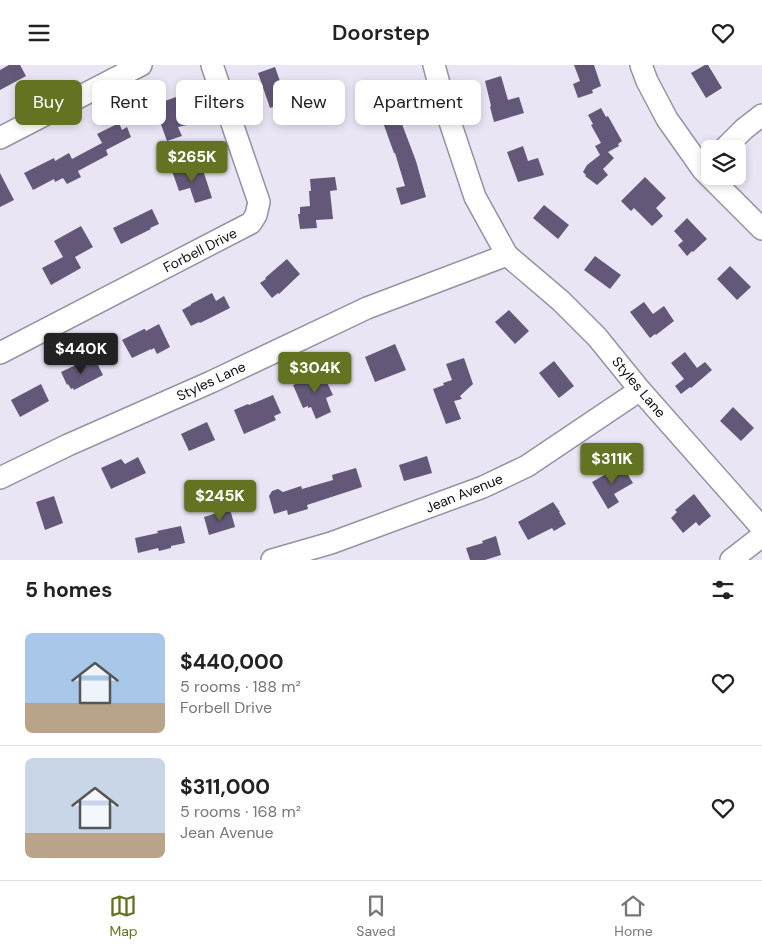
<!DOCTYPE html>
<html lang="en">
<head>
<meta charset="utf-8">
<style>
	:root { --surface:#fff; --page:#f6f6f6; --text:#222; --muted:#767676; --line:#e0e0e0; --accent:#627422 }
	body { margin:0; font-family:"DM Sans",sans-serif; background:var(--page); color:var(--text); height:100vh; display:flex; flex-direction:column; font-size:19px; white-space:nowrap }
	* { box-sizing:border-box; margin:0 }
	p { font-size:16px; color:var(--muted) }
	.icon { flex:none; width:28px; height:28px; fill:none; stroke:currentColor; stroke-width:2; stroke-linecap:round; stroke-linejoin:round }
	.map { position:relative; height:495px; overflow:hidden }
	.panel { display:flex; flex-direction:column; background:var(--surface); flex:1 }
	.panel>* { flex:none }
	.top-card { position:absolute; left:15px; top:15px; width:500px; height:45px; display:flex; gap:10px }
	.fabs { position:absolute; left:701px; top:75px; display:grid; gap:10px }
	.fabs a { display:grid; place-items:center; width:45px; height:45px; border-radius:8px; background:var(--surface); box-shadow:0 2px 8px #0003; font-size:25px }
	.price { position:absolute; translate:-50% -42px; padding:0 11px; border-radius:5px; background:var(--accent); color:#fff; font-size:16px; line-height:32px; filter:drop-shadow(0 1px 2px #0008) }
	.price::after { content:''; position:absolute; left:50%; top:30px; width:15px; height:11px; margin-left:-8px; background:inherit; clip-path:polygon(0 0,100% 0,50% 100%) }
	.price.on { background:#222; color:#fff }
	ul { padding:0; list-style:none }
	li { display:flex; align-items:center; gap:15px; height:125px; padding:0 25px }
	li+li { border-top:1px solid var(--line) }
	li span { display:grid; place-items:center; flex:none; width:140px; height:100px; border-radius:8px; color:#555 }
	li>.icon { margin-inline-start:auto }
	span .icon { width:60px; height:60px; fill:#fffc; stroke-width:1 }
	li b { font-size:21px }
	h2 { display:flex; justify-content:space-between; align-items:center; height:60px; padding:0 25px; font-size:21px }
	.chip { padding:0 18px; border-radius:8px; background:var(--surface); box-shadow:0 2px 8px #0003; font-size:18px; line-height:45px }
	.chip.on { background:var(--accent); color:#fff }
	header { display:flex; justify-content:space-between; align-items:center; height:65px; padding:0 25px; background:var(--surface); font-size:22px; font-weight:600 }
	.tabs { display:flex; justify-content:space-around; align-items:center; height:70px; border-top:1px solid var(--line); background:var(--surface); font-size:14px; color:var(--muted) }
	.tabs a { display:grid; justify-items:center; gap:2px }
	.tabs .on { color:var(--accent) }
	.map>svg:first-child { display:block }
</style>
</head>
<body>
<header><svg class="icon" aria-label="menu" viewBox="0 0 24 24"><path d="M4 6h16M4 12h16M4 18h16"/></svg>Doorstep<svg class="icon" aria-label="heart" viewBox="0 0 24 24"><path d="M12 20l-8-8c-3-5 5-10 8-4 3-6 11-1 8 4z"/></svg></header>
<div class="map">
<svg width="762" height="495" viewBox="0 0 762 495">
	<rect width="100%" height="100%" fill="#eae5f4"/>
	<g fill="#635877">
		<polygon points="9,0 20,0 26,11 0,25 0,5"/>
		<polygon points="574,0 594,0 601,21 592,25 593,28 578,33 573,19 580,16"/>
		<polygon points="705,0 708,0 722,23 706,33 691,8"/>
		<polygon points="275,2 281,19 286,17 289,27 295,24 299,35 303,34 307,47 289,53 284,38 270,43 258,8"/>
		<polygon points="501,11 508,35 519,32 524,48 494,57 490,42 491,41 485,16"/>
		<polygon points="179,31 185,50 183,50 187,60 178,62 182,71 167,76 159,54 164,52 159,38"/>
		<polygon points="601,43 606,52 608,51 622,76 618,79 619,81 608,87 614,93 603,104 608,110 597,120 585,111 586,110 583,107 587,100 600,90 595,81 601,78 591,60 593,59 588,50"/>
		<polygon points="397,46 416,96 426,132 401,140 396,123 405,121 395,88 394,88 381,52"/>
		<polygon points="119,58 122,65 127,62 131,72 106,85 108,90 78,106 81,112 67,119 63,113 55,117 54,114 33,125 24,108 54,93 55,96 69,88 72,94 102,78 105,83 97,69"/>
		<polygon points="523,81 528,96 538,93 544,110 518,117 507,87"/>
		<polygon points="187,98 191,109 203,105 212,133 195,138 190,123 179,126 171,103"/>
		<polygon points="0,108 14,135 0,142"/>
		<polygon points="335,112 337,125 330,126 333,154 316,155 317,163 300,164 298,149 300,149 300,142 310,141 309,126 311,126 310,114"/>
		<polygon points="645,112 666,133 656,143 663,151 652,161 634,143 631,146 621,136"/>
		<polygon points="544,140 569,160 558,174 533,153"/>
		<polygon points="152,144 159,159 150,163 151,164 121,179 113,163"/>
		<polygon points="687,153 707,174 693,187 692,186 687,191 678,180 683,176 674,166"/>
		<polygon points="81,161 93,182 75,192 81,203 51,220 42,203 63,192 54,176"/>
		<polygon points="595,191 621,210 610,224 584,205"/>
		<polygon points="287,194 300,209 279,229 278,228 272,233 260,218 266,214 265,213"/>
		<polygon points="730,201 751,222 737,235 717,214"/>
		<polygon points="212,228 216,236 224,231 230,243 200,258 199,257 191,261 182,245 191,240 191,239"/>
		<polygon points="644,237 653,249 664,241 674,256 656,270 655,269 650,273 630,247"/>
		<polygon points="509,245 529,266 515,279 495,257"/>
		<polygon points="159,259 170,282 157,289 154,283 151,285 151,284 132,293 122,275 144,264 145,264 146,266"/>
		<polygon points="395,279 406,305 375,317 365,292"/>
		<polygon points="685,287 697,303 705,297 712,305 691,323 690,322 681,329 675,321 684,314 671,298"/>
		<polygon points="464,293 473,319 460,331 462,334 454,336 461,354 446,359 433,324 444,320 443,318 452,315 446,299"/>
		<polygon points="96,296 103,310 74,325 73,323 71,324 68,319 67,320 61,307 80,298 83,302"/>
		<polygon points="554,296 574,321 559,333 539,308"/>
		<polygon points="322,307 333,330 326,333 331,347 316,354 311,342 308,343 308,341 303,343 293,320"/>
		<polygon points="41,319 49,336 20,352 11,335"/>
		<polygon points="273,330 281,348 274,351 276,355 244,369 234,345 248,339 249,340"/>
		<polygon points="733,342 754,363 741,376 720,356"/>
		<polygon points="207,357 215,375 189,386 181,369"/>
		<polygon points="427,391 432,408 404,416 399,400"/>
		<polygon points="138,392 146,408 111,424 101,403 121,394 125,399"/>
		<polygon points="622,400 633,418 614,429 619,437 608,444 592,417"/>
		<polygon points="356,403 362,422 307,440 308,444 288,450 287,445 274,449 269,431 272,426 278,424 283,427 301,421 302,424 333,415 332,410"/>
		<polygon points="694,429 711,451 699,461 696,457 683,468 671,453 677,447 675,445"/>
		<polygon points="54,431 63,458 45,465 36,437"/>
		<polygon points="553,437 560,447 559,447 566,459 554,466 552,463 528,475 518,457"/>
		<polygon points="230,444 235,462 209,470 204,452"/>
		<polygon points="181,461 185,478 171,481 171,483 159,486 158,483 138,488 135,473 158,468 157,466"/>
		<polygon points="496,471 501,490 485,495 470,495 466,483 483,478 482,476"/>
	</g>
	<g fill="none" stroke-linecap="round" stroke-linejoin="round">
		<defs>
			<g id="minor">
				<polyline points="434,0 446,45 475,132 507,190 561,236 597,272 640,325 762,463"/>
				<polyline points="641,0 647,16 667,54 703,105 762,164"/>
				<polyline points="0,73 141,0"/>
				<polyline points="724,84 744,64 762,50"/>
				<polyline points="0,288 251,158 256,150 259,137 212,0"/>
				<polyline points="0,413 68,380 211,317 367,243 507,190"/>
				<polyline points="272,495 331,478 483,422 527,401 640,325"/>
				<polyline points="731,495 762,471"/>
			</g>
		</defs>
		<use href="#minor" stroke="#9692a0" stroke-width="24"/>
		<use href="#minor" stroke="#fff" stroke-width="21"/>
	</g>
	<g text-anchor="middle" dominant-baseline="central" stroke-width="5" stroke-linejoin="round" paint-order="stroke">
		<g font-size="14" fill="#0c0b10" stroke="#fff">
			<text transform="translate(200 185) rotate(-27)">Forbell Drive</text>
			<text transform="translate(211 316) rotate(-25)">Styles Lane</text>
			<text transform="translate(639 322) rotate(50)">Styles Lane</text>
			<text transform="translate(464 428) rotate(-22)">Jean Avenue</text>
		</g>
	</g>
</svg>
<div class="fabs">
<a><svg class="icon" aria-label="layers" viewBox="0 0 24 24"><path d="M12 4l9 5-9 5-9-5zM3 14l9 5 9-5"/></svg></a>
</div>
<b class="price" style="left:192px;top:118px">$265K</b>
<b class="price on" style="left:81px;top:310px">$440K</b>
<b class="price" style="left:315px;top:329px">$304K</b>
<b class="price" style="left:612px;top:420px">$311K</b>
<b class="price" style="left:220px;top:457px">$245K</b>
<div class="top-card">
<a class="chip on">Buy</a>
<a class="chip">Rent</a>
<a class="chip">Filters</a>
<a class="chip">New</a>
<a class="chip">Apartment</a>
</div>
</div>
<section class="panel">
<h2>5 homes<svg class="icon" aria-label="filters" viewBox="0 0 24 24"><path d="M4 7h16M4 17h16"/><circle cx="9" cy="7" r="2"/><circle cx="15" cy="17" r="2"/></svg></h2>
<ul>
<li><span style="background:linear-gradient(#a9c7e8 70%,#b9a48a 0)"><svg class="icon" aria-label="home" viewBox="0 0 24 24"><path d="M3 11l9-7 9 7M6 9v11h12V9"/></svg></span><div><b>$440,000</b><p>5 rooms · 188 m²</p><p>Forbell Drive</p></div><svg class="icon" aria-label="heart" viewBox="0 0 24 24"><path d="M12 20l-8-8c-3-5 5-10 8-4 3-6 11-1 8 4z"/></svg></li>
<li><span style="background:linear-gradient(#c9d6e8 75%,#b9a48a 0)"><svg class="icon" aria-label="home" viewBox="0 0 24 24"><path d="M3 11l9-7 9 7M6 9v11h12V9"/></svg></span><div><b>$311,000</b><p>5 rooms · 168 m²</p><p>Jean Avenue</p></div><svg class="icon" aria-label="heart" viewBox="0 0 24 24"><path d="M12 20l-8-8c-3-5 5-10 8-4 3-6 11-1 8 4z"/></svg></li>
</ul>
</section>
<nav class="tabs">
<a class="on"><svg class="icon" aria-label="map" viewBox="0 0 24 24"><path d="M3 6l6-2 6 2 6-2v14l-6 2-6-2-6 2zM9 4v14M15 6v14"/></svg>Map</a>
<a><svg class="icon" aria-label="saved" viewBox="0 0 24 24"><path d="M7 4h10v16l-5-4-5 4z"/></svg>Saved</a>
<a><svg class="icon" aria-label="home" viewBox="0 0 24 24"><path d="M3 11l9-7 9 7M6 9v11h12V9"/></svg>Home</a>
</nav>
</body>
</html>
